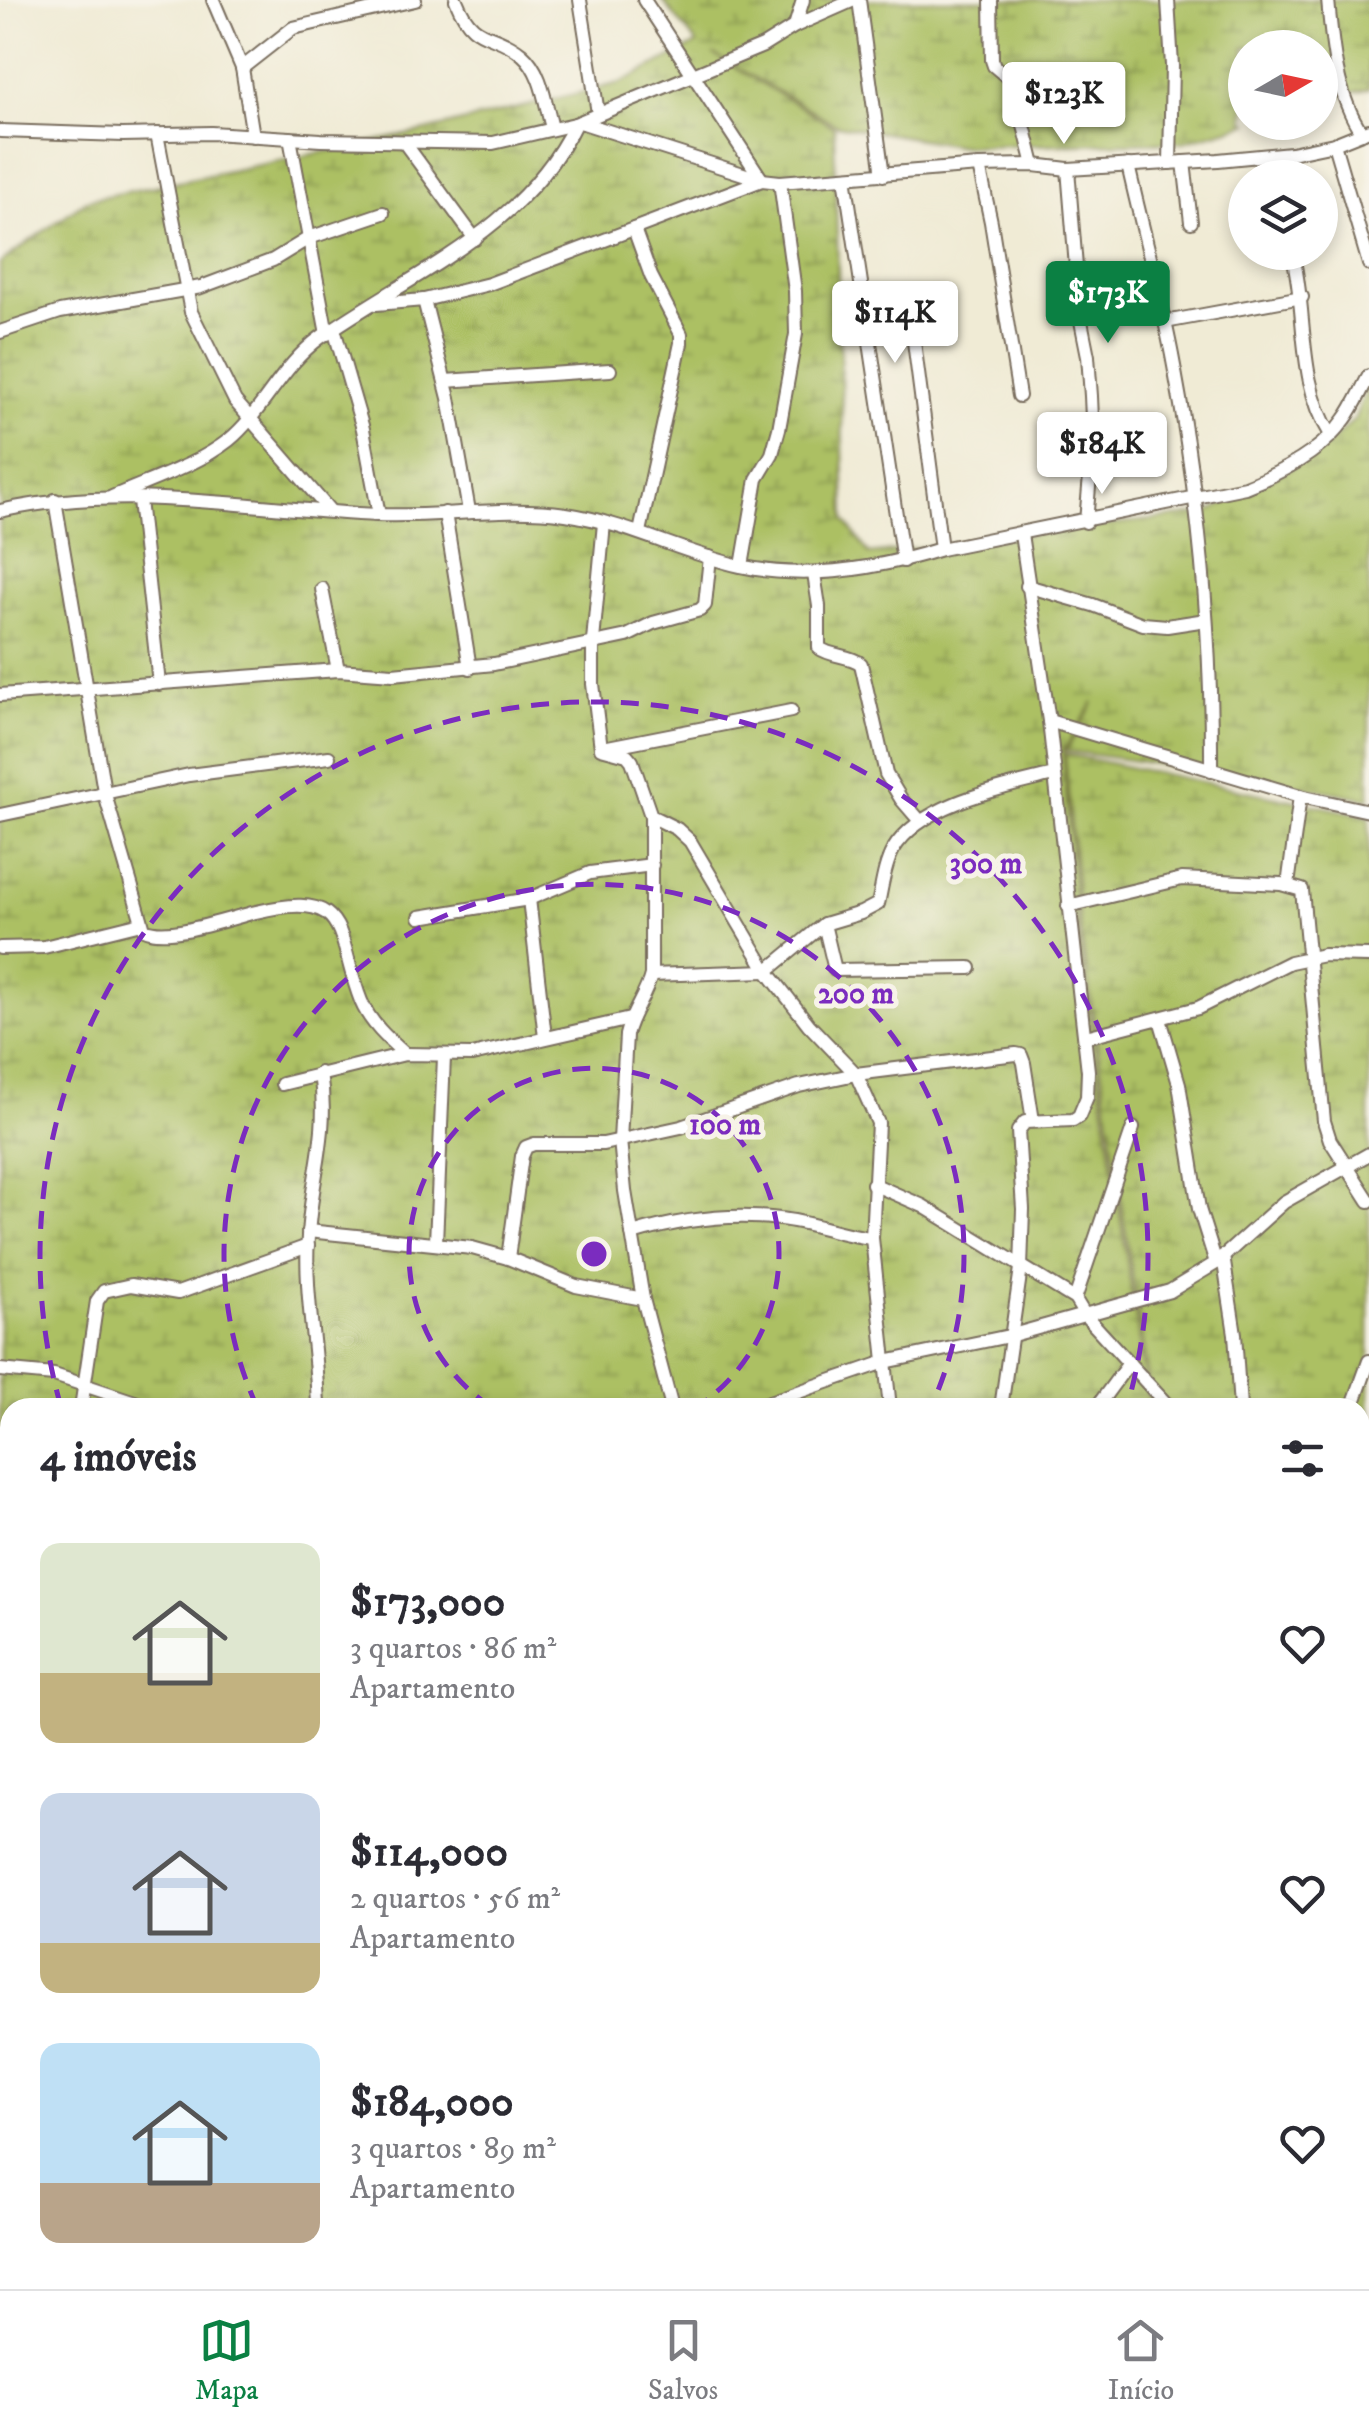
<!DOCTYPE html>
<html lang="pt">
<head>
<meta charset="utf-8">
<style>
	:root { --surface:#fff; --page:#f7f7f7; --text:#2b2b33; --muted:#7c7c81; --line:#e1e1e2; --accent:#0b8043 }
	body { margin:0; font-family:"IM FELL DW Pica",serif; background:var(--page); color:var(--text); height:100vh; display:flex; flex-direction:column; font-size:38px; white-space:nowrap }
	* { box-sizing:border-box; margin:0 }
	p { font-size:32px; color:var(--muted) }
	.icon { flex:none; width:55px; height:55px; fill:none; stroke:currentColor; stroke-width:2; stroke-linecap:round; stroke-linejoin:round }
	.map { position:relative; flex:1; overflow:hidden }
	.panel { position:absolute; left:0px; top:1398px; width:1370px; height:892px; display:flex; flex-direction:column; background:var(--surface); border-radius:30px 30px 0 0; box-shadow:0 5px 15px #0003 }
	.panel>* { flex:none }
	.needle { width:65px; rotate:81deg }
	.buttons { position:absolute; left:1228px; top:30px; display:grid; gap:20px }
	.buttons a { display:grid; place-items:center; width:110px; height:110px; border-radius:50%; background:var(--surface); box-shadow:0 5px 15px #0003; font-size:50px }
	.price { position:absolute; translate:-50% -85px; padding:0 22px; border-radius:10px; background:#fff; color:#222; font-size:32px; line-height:65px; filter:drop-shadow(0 2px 5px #0008) }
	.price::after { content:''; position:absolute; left:50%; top:60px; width:30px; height:22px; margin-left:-15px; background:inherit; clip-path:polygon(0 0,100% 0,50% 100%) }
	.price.on { background:var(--accent); color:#fff }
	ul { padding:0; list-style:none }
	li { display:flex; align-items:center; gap:30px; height:250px; padding:0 40px }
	li span { display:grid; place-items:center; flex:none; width:280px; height:200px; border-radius:20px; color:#555 }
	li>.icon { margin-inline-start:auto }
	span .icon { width:120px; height:120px; fill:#fffc; stroke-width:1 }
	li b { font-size:42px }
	h2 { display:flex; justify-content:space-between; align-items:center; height:120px; padding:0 40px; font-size:42px }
	.menu { display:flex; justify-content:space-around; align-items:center; height:140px; border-top:2px solid var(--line); background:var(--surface); font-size:28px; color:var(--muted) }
	.menu a { display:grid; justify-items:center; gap:5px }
	.menu .on { color:var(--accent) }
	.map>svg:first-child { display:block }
</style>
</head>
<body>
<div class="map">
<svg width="1369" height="2289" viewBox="0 0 1369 2289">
	<defs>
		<pattern id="wetland-marsh" width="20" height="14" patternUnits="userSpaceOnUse" patternTransform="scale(2.5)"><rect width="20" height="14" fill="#acc064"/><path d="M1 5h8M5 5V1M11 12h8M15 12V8" fill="none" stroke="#8d9c52"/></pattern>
	</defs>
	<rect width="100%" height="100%" fill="#f7f3e8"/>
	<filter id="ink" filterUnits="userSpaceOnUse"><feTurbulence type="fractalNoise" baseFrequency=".01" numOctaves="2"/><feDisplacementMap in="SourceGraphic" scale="20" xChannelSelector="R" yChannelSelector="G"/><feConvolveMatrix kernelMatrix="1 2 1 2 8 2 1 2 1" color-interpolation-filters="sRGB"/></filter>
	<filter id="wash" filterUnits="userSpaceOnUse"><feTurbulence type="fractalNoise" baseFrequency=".0048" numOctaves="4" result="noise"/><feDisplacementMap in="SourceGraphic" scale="40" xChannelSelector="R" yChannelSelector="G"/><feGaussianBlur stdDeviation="2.25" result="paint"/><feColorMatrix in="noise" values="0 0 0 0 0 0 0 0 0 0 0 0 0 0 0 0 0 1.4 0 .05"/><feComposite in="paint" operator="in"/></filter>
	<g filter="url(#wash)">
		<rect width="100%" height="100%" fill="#f0ebd5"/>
		<g fill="url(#wetland-marsh)" stroke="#747541" stroke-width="2.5">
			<polygon points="662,0 1369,0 1369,88 1320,102 1320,48 1245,48 1245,122 1250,123 1183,142 962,146 837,125 713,54 834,127 845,520 869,554 1207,513 1317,454 1354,420 1369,381 1369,799 1262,779 1066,751 1094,702 1063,751 1077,929 1149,1407 10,1408 10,1567 0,1570 0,263 87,200 426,131 620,83 697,44"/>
			<polygon points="1065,754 1369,816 1369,1565 1360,1564 1360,1408 1152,1407 1080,928"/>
		</g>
	</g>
	<g filter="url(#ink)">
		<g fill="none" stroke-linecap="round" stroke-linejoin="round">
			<defs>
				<g id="street">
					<polyline points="213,0 242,68 253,136"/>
					<path d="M 456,0 C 474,45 492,29 522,54 C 542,71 545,103 552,128"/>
					<polyline points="580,0 598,113"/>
					<polyline points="644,0 762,180"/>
					<polyline points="859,0 883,175"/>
					<polyline points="991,0 992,60 994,66 1013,82 1034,165"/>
					<polyline points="1168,0 1172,66 1170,163"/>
					<path d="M 1328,0 C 1332,45 1336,95 1362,133"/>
					<polyline points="795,26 803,0"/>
					<polyline points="242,68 293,28 415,0"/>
					<polyline points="580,122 762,180 780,182 979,166 1034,165 1068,169 1218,160 1291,153 1334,144 1369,130"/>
					<polyline points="0,131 123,135 211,133 321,140 493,143 575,124 763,46 795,26 854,0"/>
					<polyline points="157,134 191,312 235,401 330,511"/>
					<polyline points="290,138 327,334"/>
					<polyline points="404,142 475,239"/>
					<polyline points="1334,144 1369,264"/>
					<polyline points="1184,162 1191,222"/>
					<path d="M 1128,165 C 1143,232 1162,299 1174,366 C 1199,499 1212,635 1211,770"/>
					<polyline points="979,166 991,222 1019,396"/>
					<polyline points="1068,169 1080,316 1088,356 1091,396 1093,441 1086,522"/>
					<polyline points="845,177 903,561"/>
					<polyline points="634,229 651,276 681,334 681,343 640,532"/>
					<path d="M 1292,252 C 1308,313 1296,379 1331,435"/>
					<polyline points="424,300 449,398 469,511"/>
					<polyline points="376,304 424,300 489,284 762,180"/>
					<polyline points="910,311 941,549"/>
					<polyline points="1165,322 1302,297"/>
					<polyline points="334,329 363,429 379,515"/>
					<polyline points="0,332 60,312 201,287 273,260 309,238 383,213"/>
					<polyline points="445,381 610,370"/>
					<path d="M 112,497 C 150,480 196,466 229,440 C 263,412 281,366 321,337 C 412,273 524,230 575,124"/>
					<path d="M 55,500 L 104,791 L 144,929 C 168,941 230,918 256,912 C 353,888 335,935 361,1001 C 370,1023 388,1039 405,1054"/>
					<polyline points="139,500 159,684"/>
					<path d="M 0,511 C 123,483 252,509 377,515 C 440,518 502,505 566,514 C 626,523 680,552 740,566 C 806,581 877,569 941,549 L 1245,487 C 1281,473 1322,452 1345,419 C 1355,406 1361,390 1369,376"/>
					<polyline points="445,513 470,668"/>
					<polyline points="604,523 593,641 593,684 601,748 627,755 632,761 651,816 677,829 690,841 767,971 809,1025 856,1074 878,1123 872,1238 890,1408"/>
					<polyline points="742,566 757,479 772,454 779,429 796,334 795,291 780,182"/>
					<path d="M 814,574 L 819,606 L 819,648 C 832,657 850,655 861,664 L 886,774 L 901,799 L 920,821"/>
					<polyline points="1027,586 1093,605 1143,624 1167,626 1206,620"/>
					<polyline points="322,589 338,670"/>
					<polyline points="0,695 338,670 393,674 494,664 627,636 653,623 700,610 705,605 710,557"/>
					<polyline points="1049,721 1300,796 1369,811"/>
					<polyline points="608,747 791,711"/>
					<polyline points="0,815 189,775 329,757"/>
					<path d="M 651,816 L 651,975 C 646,996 631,1013 626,1035 L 620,1140 L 625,1191 L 643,1299 L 672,1408"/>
					<polyline points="1288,885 1300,796"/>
					<polyline points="529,899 545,1037"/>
					<polyline points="1068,906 1182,879 1281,884 1302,890 1324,1121 1330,1140 1369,1201"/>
					<polyline points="420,917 529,899 590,873 652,865"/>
					<polyline points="824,924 835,970 970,968"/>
					<polyline points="0,948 44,947 141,923"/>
					<path d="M 651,975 L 767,971 L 824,924 L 861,913 L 878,904 C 882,887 884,866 893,850 C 920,803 1006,787 1054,775"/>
					<polyline points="1160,1019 1179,1084 1199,1209 1216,1263"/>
					<polyline points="1086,1037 1198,1008 1290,962 1324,955 1369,956"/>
					<polyline points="282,1084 405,1054 472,1055 630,1019"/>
					<polyline points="873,1184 923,1206 1075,1299 1084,1314 1170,1408"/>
					<polyline points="308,1231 472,1248 508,1258 576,1286 643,1299"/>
					<path d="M 632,1234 C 679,1220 731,1213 780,1219 C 812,1222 840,1235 872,1238"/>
					<polyline points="436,1242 444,1057"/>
					<polyline points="1223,1256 1235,1334 1240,1408"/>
					<polyline points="508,1258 522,1156 526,1147 534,1144 603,1144 681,1127 799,1086 856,1074 1016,1054 1021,1055 1024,1063 1033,1121"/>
					<polyline points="1075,1299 1133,1128"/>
					<polyline points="0,1370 54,1375 153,1408"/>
					<polyline points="81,1408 97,1301 104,1291 131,1285 178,1293 308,1246"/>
					<path d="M 318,1408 C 317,1350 304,1293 308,1236 C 311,1177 330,1135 320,1073"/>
					<polyline points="752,1408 885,1362 1009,1336 1170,1291 1216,1263 1284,1202 1369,1154"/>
					<polyline points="1001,1408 1021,1268 1023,1209 1018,1131 1025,1122 1073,1120 1079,1116 1087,1097 1088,1071 1049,721 1021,534"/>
					<polyline points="1096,1408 1129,1363"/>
					<polyline points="1352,1408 1369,1361"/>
					<polyline points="0,1543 10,1546"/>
					<polyline points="1360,1551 1369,1550"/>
					<polyline points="1360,1565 1369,1594"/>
					<polyline points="1360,1627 1369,1627"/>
					<polyline points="0,1716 8,1699"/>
					<polyline points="1360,1862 1369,1864"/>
					<polyline points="0,1894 10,1889"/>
					<polyline points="1360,2016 1369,2014"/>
					<polyline points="0,2020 10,2044"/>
					<polyline points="0,2189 10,2169"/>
					<polyline points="389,2280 390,2289"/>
					<polyline points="506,2280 511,2289"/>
					<polyline points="801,2280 801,2289"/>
					<polyline points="1188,2280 1208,2289"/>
					<polyline points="231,2289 233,2280"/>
					<polyline points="534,2289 542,2280"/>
					<polyline points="559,2289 612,2280"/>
					<polyline points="983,2289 985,2280"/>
					<polyline points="1252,2289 1252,2280"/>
					<polyline points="1326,2289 1369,2277"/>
				</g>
			</defs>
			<use href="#street" stroke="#7a6e5e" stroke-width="16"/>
			<use href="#street" stroke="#fff" stroke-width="12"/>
		</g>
	</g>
	<g fill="none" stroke="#7b2cbf" stroke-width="5" stroke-dasharray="18 12">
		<path d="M491 1407A185 185 0 1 1 697 1407"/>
		<path d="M257 1407A370 370 0 1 1 931 1407"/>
		<path d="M61 1407A554 554 0 1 1 1127 1407"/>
	</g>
	<circle cx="594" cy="1254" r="15" fill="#7b2cbf" stroke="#f7f3e8" stroke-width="5"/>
	<g font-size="30" text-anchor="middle" font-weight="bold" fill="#7b2cbf" stroke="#f7f3e8" stroke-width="10" stroke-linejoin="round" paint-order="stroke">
		<text x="986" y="873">300 m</text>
		<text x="856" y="1003">200 m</text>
		<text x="725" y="1134">100 m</text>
	</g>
</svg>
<div class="buttons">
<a><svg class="needle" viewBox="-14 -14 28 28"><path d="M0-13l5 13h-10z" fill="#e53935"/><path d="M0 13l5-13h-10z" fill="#7c7c81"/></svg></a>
<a><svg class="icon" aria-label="layers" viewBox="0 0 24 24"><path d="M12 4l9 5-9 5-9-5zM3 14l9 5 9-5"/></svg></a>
</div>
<b class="price" style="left:1064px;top:147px">$123K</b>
<b class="price on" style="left:1108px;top:346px">$173K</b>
<b class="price" style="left:895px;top:366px">$114K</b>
<b class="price" style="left:1102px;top:497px">$184K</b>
<section class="panel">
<h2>4 imóveis<svg class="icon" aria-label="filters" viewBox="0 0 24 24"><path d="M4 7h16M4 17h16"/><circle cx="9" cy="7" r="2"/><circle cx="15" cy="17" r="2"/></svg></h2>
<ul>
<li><span style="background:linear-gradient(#dfe7d0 65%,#c2b280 0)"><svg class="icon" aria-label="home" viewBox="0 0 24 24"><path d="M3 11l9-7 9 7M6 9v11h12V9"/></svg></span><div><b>$173,000</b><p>3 quartos · 86 m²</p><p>Apartamento</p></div><svg class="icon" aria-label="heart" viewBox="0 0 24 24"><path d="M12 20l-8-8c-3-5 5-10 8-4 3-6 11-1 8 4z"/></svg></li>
<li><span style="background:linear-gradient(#c9d6e8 75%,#c2b280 0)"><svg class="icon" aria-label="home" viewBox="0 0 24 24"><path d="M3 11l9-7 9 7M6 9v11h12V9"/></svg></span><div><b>$114,000</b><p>2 quartos · 56 m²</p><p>Apartamento</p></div><svg class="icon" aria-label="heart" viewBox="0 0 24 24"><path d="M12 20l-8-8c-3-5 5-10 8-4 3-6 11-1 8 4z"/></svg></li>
<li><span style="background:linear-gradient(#bfe0f5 70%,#b9a48a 0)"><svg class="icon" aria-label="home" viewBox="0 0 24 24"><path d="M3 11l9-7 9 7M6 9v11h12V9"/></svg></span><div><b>$184,000</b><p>3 quartos · 89 m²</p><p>Apartamento</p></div><svg class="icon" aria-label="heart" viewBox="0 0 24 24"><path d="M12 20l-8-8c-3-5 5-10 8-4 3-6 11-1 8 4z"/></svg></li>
</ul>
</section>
</div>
<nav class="menu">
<a class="on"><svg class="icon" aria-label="map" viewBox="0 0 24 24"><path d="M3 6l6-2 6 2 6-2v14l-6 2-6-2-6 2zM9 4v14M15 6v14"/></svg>Mapa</a>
<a><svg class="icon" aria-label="saved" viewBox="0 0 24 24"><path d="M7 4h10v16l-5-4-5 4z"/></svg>Salvos</a>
<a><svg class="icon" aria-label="home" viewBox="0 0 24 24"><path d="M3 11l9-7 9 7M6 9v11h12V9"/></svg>Início</a>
</nav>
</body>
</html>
